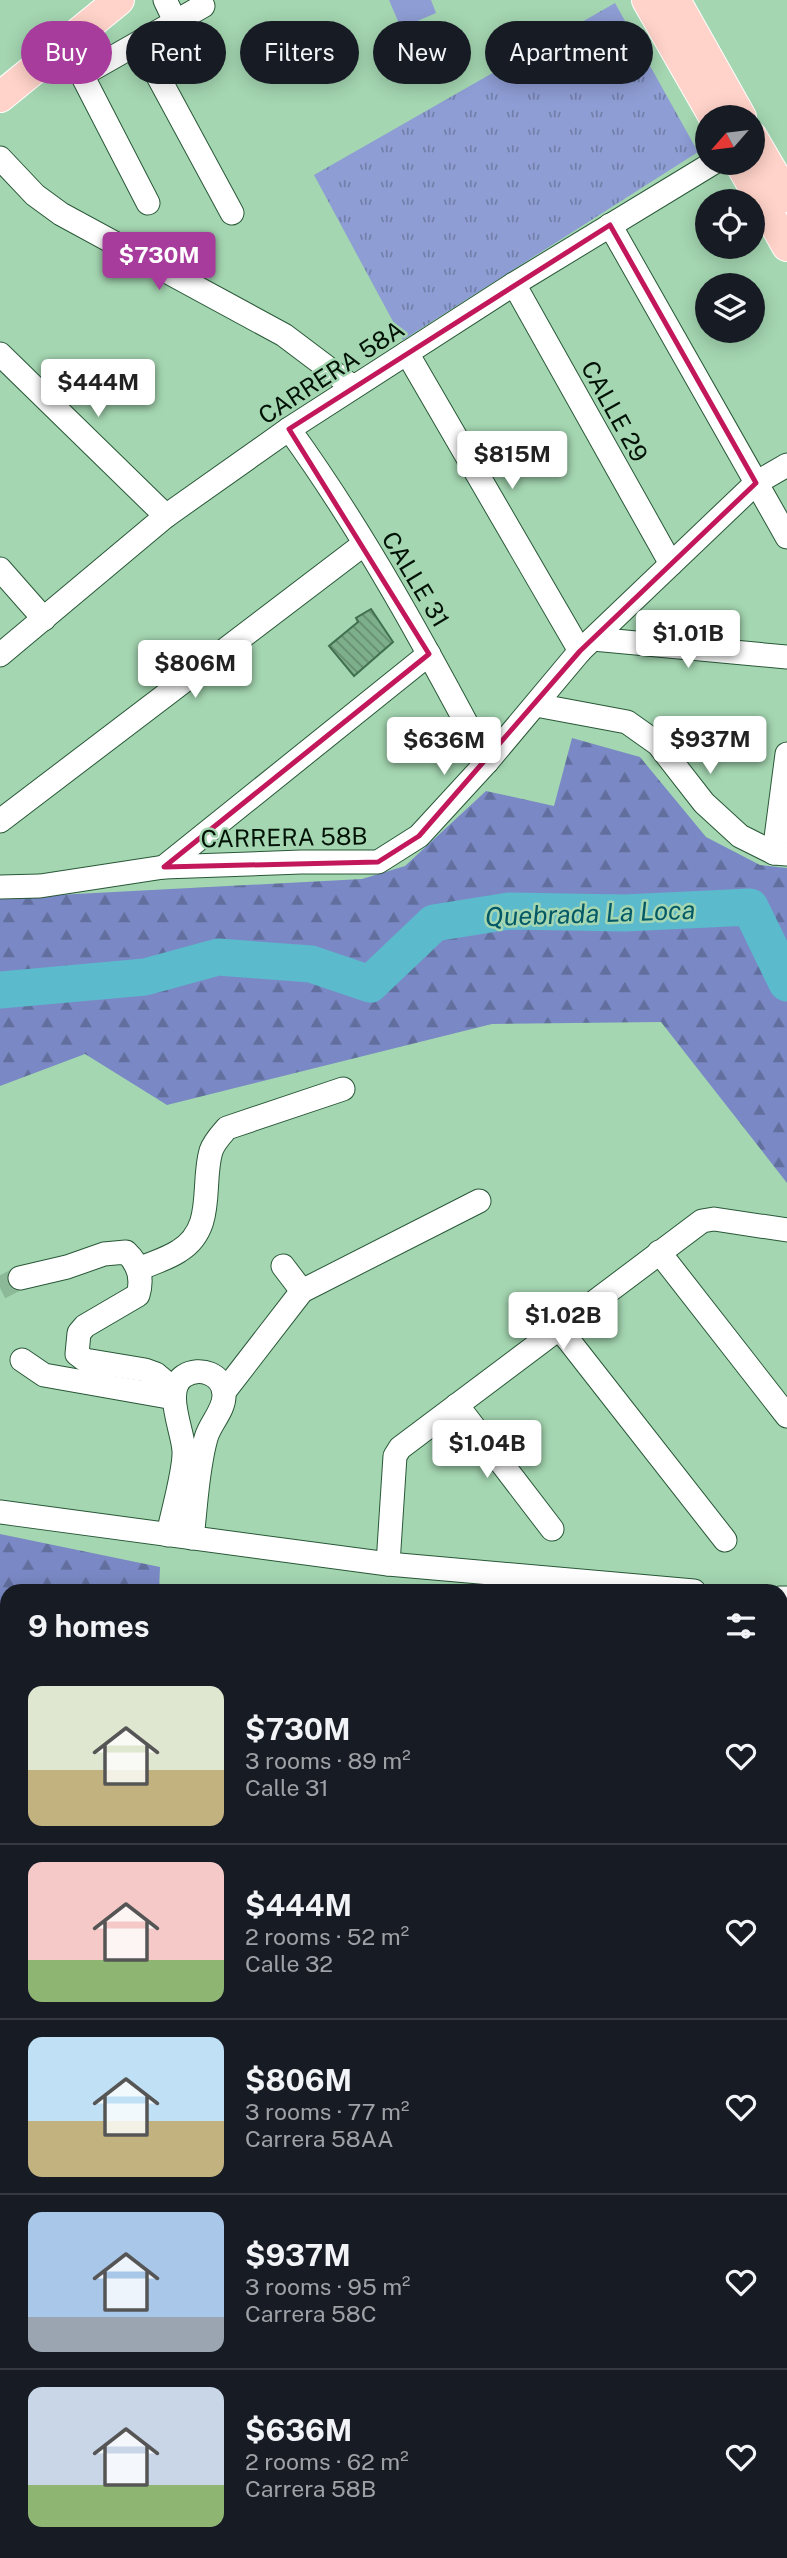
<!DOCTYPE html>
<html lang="en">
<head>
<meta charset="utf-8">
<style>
	:root { --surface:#171b24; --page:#20242c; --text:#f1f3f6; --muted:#9ea1a6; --line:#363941; --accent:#a83c9c }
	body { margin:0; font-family:"Public Sans",sans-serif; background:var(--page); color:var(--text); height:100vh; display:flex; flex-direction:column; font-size:26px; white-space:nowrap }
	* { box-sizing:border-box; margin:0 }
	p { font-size:23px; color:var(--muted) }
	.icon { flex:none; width:38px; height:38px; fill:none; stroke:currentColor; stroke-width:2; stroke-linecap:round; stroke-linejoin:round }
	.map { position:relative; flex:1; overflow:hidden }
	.drawer { position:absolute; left:0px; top:1584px; width:788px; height:975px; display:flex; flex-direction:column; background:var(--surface); border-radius:21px 21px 0 0; box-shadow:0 4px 18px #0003 }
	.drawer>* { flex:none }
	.top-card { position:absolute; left:21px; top:21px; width:746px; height:63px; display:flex; gap:14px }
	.needle { width:46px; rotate:242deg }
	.controls { position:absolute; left:695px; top:105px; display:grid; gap:14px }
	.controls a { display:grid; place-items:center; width:70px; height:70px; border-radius:50%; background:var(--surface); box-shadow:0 4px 18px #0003; font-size:35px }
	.price { position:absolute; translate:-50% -60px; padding:0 16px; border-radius:7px; background:#fff; color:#222; font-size:23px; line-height:46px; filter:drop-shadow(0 2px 4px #0008) }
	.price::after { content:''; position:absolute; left:50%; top:42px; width:21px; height:16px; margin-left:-10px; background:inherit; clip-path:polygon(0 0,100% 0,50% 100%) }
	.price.current { background:var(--accent); color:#fff }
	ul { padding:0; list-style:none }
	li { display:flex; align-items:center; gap:21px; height:175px; padding:0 28px }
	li+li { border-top:2px solid var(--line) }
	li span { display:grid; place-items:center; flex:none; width:196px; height:140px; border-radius:14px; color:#555 }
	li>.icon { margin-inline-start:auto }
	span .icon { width:84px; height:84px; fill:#fffc; stroke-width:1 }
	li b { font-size:30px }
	h2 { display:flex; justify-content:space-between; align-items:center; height:84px; padding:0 28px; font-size:30px }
	.pill { padding:0 24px; border-radius:32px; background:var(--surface); box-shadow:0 4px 18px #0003; font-size:24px; line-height:63px }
	.pill.current { background:var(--accent); color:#fff }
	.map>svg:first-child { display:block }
</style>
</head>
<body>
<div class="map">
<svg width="787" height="2558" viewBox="0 0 787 2558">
	<defs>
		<pattern id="forest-firs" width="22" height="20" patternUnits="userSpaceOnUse" patternTransform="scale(1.75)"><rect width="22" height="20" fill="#7a89c5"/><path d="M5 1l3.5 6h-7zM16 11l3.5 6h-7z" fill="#626f9e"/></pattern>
		<pattern id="park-tufts" width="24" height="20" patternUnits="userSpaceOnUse" patternTransform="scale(1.75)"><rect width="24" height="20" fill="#8e9dd4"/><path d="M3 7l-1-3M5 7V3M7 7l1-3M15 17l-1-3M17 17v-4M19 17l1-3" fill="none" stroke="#727faa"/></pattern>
		<pattern id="building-back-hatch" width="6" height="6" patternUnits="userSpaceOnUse" patternTransform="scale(1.75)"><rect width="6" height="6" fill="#7eaf8b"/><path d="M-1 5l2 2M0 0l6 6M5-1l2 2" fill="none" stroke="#658d70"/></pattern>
	</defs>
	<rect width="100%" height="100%" fill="#a4d6b1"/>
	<polygon fill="#8e9dd4" points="389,0 431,0 436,13 401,28"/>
	<g fill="url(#forest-firs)">
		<polygon points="572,738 640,757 706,837 760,865 787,868 787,1183 661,1022 492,1024 167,1105 85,1054 0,1086 0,898 362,879 405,866 486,791 554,806"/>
		<polygon points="0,1534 160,1567 159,1591 7,1591 7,1799 0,1798"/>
		<polygon points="787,2228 787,2558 210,2558 207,2552 780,2552 780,2230"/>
		<polygon points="7,2499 7,2552 136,2552 141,2558 27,2558 25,2555 21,2558 0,2558 0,2500"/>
	</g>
	<polygon fill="url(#park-tufts)" points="615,3 698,152 403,340 314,175"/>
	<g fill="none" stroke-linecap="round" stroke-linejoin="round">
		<polyline stroke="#418891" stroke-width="6" points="780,2549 786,2558"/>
		<polyline stroke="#5cbacd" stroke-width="37" points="0,990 145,977 218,957 311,964 370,984 434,923 509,911 625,913 750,907 787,983"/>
	</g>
	<polygon fill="url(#building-back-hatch)" stroke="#41704f" stroke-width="2" points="371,609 393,642 354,676 329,646 358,622 356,618"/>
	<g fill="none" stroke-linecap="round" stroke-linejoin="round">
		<polyline stroke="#8cb997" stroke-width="23" stroke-dasharray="23 11" stroke-linecap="butt" points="0,1288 20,1278"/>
		<defs>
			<g id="minor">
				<polyline points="165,0 176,23"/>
				<polyline points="140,43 232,213"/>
				<polyline points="0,158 35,195 61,214 284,335 353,387"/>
				<polyline points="148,203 82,75 203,6"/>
				<polyline points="610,225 787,537"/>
				<polyline points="514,284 671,564"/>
				<polyline points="407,353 580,651"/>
				<polyline points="0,354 166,516"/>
				<path d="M 289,429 C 365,534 427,649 487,762"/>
				<polyline points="0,569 44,619"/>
				<polyline points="593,639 787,657"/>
				<polyline points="0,655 166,516 289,429 514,284 713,163"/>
				<polyline points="536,705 627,722 658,744 704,803 740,836 774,853 787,854"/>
				<polyline points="0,821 364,544"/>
				<polyline points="774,853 787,754"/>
				<polyline points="164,867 429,654"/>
				<polyline points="0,887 40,886 164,867 301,862 378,862 419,836 487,762 580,651 756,483 787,465"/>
				<polyline points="659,1252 787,1416"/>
				<polyline points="283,1266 302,1291"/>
				<path d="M 139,1269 C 152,1263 167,1259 179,1251 C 216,1228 201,1185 211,1151 C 214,1142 221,1135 227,1128 L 343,1089"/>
				<path d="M 20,1278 L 67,1267 L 104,1254 L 126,1252 C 139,1264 143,1278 138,1295 L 85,1326 L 79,1333 L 77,1354 L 85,1360 L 145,1370 L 156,1374 L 174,1389"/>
				<polyline points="559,1328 725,1540"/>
				<polyline points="22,1360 44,1375 174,1398"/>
				<polyline points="224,1392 302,1291 479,1201"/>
				<polyline points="457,1405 552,1529"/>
				<polyline points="0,1512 388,1564 694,1591"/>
				<path d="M 168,1535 C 172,1514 185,1470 184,1451 C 183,1430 163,1390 184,1376 C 200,1366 223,1374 224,1394 C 225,1410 210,1423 206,1438 C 197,1470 196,1506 192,1538"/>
				<polyline points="388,1564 395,1456 400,1448 702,1221 714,1219 787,1230"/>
				<polyline points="780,1598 787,1598"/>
				<polyline points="0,1924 7,1925"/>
			</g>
			<g id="major">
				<polyline points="647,0 714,117"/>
				<polyline points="675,0 741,117"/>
				<polyline points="0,97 119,0"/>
				<polyline points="752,137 787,197"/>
				<polyline points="740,163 787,246"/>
			</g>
		</defs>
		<use href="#minor" stroke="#295838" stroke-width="25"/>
		<use href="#major" stroke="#fff" stroke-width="32"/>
		<use href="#minor" stroke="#fff" stroke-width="23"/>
		<use href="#major" stroke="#ffd3c9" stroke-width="30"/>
	</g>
	<path fill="none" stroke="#c2185b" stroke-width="5" stroke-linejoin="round" d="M 610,225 L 756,483 L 580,651 L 419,836 L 378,862 L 164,867 L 429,654 L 289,429 Z"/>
	<g text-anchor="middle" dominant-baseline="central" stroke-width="5" stroke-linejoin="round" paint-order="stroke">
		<g font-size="24" fill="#021206" stroke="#a4d6b1">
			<text transform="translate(331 372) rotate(-33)">CARRERA 58A</text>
			<text transform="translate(615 411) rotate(61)">CALLE 29</text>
			<text transform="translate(416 579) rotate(59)">CALLE 31</text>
			<text transform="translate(284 837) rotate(-1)">CARRERA 58B</text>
		</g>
		<g font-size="26" font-style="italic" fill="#045967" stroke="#a4d6b1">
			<text transform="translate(590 913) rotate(-2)">Quebrada La Loca</text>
		</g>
	</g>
</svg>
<div class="controls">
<a><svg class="needle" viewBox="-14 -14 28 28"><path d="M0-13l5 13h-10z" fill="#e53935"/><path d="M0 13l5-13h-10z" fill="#9ea1a6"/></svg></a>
<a><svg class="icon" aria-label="locate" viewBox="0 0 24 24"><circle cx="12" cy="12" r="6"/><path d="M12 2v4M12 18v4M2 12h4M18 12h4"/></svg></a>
<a><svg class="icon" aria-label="layers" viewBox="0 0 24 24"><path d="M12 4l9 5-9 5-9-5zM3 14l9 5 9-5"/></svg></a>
</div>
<b class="price current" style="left:159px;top:292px">$730M</b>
<b class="price" style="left:98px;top:419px">$444M</b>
<b class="price" style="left:512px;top:491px">$815M</b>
<b class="price" style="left:688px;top:670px">$1.01B</b>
<b class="price" style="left:195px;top:700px">$806M</b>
<b class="price" style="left:710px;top:776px">$937M</b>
<b class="price" style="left:444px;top:777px">$636M</b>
<b class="price" style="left:563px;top:1352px">$1.02B</b>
<b class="price" style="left:487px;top:1480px">$1.04B</b>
<div class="top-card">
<a class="pill current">Buy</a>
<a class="pill">Rent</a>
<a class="pill">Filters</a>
<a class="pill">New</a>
<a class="pill">Apartment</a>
</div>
<section class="drawer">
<h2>9 homes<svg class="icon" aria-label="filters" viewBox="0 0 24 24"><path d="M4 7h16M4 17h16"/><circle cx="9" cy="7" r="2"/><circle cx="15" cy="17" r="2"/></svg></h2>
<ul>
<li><span style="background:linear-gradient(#dfe7d0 60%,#c2b280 0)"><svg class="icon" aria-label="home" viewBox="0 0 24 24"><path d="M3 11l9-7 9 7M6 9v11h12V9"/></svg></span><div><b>$730M</b><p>3 rooms · 89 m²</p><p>Calle 31</p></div><svg class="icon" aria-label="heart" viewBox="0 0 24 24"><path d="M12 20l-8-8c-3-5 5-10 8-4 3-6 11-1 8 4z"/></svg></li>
<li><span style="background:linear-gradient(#f6c9c9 70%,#8fb573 0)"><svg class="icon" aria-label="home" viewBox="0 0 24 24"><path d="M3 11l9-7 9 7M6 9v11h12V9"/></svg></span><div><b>$444M</b><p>2 rooms · 52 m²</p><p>Calle 32</p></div><svg class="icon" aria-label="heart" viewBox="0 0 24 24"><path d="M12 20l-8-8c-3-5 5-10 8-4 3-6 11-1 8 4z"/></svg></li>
<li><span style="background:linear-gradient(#bfe0f5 60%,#c2b280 0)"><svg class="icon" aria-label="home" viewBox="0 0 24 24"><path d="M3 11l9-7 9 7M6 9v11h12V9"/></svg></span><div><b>$806M</b><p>3 rooms · 77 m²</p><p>Carrera 58AA</p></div><svg class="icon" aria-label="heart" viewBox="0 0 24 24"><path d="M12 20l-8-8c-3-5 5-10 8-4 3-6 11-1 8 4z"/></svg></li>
<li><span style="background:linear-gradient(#a9c7e8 75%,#9aa5b1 0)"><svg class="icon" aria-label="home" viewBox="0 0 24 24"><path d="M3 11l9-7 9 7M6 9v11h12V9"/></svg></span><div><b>$937M</b><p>3 rooms · 95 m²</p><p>Carrera 58C</p></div><svg class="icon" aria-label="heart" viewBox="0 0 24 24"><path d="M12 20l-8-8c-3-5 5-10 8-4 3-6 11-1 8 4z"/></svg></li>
<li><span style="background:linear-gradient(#c9d6e8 70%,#8fb573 0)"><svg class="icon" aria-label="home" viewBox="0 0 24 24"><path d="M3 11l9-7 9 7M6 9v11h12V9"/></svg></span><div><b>$636M</b><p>2 rooms · 62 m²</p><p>Carrera 58B</p></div><svg class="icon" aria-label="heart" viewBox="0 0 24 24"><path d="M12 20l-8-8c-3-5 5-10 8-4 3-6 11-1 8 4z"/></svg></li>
</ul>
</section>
</div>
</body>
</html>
